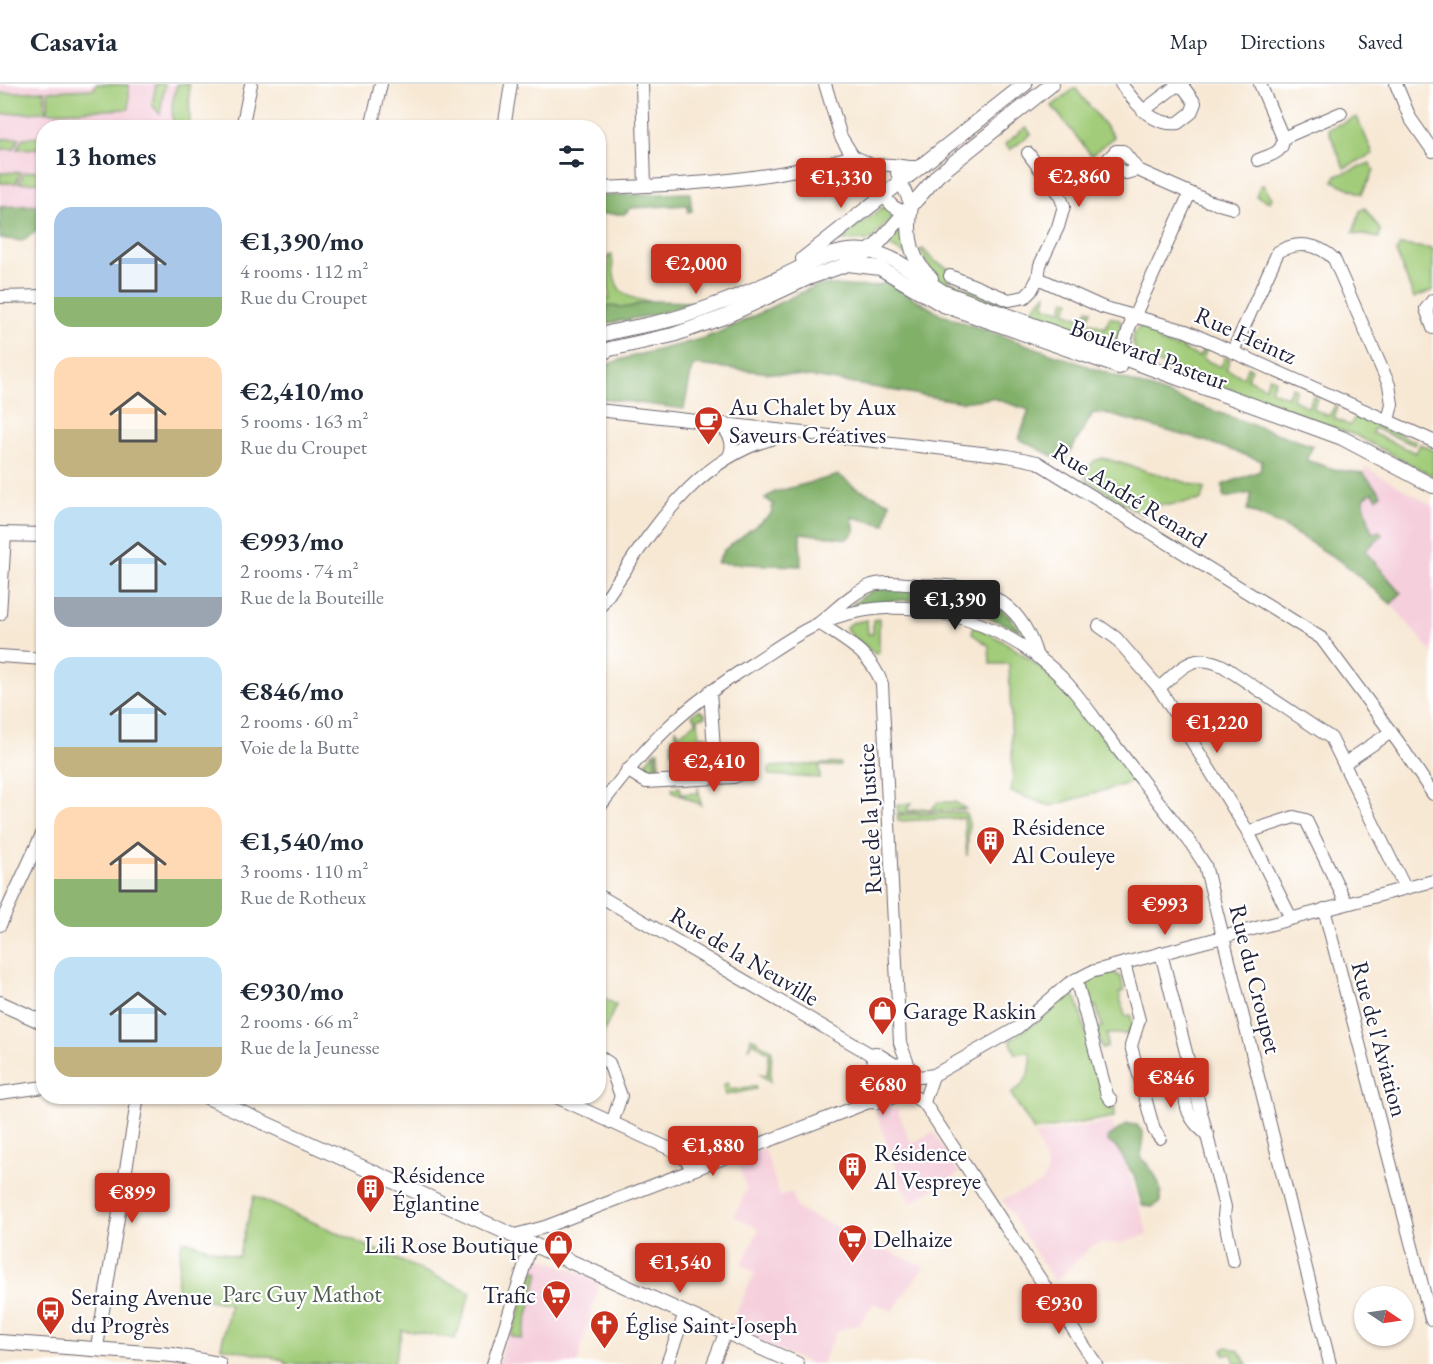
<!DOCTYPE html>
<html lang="en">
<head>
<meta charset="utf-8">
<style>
	:root { --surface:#fff; --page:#f6f6f7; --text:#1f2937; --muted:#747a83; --line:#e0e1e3; --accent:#c8321e }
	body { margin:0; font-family:"EB Garamond",serif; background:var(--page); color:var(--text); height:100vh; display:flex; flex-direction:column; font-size:22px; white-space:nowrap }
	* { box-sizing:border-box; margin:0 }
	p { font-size:20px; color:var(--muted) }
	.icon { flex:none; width:33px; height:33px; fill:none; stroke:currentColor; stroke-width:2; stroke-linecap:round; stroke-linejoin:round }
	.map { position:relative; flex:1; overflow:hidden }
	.panel { position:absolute; left:36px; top:36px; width:570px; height:984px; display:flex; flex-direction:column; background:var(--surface); border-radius:24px; box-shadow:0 2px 4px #0004 }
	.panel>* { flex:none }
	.needle { width:39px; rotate:103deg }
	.tools { position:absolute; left:1354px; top:1202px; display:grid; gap:12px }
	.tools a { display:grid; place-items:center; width:60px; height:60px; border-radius:50%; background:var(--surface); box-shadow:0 2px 4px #0004; font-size:30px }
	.price { position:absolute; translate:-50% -51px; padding:0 14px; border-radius:6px; background:var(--accent); color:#fff; font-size:20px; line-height:39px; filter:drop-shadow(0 2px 3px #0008) }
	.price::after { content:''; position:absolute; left:50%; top:36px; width:18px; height:14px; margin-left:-9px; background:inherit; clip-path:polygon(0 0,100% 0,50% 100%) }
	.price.active { background:#222; color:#fff }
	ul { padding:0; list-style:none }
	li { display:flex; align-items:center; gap:18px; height:150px; padding:0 18px }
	li span { display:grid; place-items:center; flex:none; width:168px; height:120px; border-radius:18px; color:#555 }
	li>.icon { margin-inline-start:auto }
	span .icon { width:72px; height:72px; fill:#fffc; stroke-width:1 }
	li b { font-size:26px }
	h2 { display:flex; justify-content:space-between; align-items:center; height:72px; padding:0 18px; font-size:26px }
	header { display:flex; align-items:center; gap:36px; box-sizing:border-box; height:84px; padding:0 30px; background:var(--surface); border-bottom:2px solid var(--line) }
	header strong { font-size:28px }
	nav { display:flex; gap:33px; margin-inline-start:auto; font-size:21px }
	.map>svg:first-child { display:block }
</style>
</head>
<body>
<header>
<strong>Casavia</strong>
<nav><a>Map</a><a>Directions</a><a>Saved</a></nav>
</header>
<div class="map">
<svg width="1433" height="1280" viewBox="0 0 1433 1280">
	<rect width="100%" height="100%" fill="#fff"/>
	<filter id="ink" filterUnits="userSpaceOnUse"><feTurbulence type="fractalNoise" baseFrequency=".0167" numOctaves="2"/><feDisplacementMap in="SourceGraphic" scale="12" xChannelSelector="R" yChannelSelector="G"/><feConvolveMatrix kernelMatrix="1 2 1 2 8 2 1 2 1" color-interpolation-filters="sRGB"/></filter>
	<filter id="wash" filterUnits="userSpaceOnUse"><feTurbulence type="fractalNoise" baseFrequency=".008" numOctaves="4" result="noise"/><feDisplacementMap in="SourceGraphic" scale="24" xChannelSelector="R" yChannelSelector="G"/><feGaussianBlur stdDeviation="1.35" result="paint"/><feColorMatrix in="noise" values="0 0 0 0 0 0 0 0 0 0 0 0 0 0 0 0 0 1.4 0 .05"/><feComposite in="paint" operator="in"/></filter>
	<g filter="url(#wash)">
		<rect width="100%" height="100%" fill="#f7e8d4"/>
		<g fill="#f5cfdb">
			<polygon points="0,0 188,0 189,43 44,44 43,133 0,133"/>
			<polygon points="1365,383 1433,422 1433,569 1391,520 1401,509 1365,467 1373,449 1363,415 1378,406 1363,389"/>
			<polygon points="889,1020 892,1026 897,1024 911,1060 933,1048 959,1089 911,1119 901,1100 875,1025"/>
			<polygon points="1112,1038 1148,1150 1123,1159 1094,1160 1055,1198 1002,1116 1042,1099 1048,1085 1035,1051"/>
			<polygon points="764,1064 780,1112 792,1108 797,1125 924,1183 892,1227 874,1219 860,1240 837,1247 821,1280 810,1280 729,1244 755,1188 741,1181 759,1145 734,1132 747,1105 736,1075"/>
			<polygon points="541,1174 600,1196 577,1280 498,1280 528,1184 533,1177"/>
		</g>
		<g fill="#a2cc79" stroke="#62775a" stroke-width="1.5">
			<polygon points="96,0 129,1 129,25 48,28 48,7 94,5"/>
			<polygon points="156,0 165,0 160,30 152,21"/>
			<polygon points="177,0 189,0 190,43 173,43 172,20"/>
			<polygon points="1075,4 1114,53 1091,71 1052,22"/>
			<polygon points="45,7 45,28 0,30 0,9"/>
			<polygon points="1357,33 1373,70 1344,84 1328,45"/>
			<polygon points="1026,43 1031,50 1010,66 1005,60"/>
			<polygon points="43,53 43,64 17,65 23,54"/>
			<polygon points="19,54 14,65 0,65 0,55"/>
			<polygon points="1370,79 1374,86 1362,110 1333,97 1336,92"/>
			<polygon points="43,87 43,98 19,99 24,88"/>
			<polygon points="21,88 16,99 0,99 0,89"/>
			<polygon points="1263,101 1272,114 1270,118 1256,112 1260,102"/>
			<polygon points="883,123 894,131 871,156 839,157"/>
			<polygon points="1365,124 1380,146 1379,154 1353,149 1360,127"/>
			<polygon points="903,142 908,172 887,161"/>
			<polygon points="1400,161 1433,165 1433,206 1414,214 1396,168"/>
			<polygon points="923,165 934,177 951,186 948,197 1029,229 1046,210 1044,222 1062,226 1065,215 1070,217 1065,228 1083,235 1088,225 1092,226 1087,237 1105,244 1110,233 1120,236 1122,251 1115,259 1105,260 959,208 933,190 920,166"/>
			<path d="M 612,171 C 614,201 616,214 649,217 L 629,223 L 599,222 L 598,216 L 609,215 L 608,172 Z"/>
			<polygon points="1142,242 1162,247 1159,258 1177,264 1181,253 1186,255 1182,265 1199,273 1204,263 1207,265 1203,275 1221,283 1225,273 1230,275 1226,285 1243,293 1248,283 1252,285 1247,295 1265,303 1269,293 1275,295 1271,306 1287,313 1292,303 1296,305 1292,315 1308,323 1313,312 1317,314 1313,325 1329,332 1335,322 1338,323 1334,334 1350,342 1356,331 1416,358 1414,361 1374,344 1372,349 1416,369 1420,360 1433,366 1433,392 1357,352 1138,272 1132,257 1134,248"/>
			<polygon points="1103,374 1205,404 1201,416 1169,421 1151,420 1142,431 1086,395 1085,389 1094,377"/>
			<polygon points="879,535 879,568 875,570 848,548 846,543 851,539 867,536 868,550 873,550 873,536"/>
			<path d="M 973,542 C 1049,574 1085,631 1134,693 L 1132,695 L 1133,698 L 1051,722 L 1011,708 L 1013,694 L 1009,580 L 990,580 L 989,562 L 972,550 Z"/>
			<polygon points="699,626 705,630 705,633 698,634 699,652 706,652 708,682 707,684 657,690 656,667 659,667 660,685 707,682 706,665 695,665 694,661 675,650 676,645 680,650 697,637 692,631"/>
			<polygon points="672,653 692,662 692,665 672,667"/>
			<polygon points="654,668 655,690 648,690 643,683"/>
			<polygon points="840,679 840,682 819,682 820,694 769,691 769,683"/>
			<polygon points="698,702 701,721 672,707 673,704 680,703 681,710 698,709"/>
			<polygon points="938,718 955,718 966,725 898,729 897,721 912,719 907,725 910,727 922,724 931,726"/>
			<polygon points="965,728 969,739 967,772 964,734 898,737 897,731"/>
			<polygon points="1113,888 1121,893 1124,907 1119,909 1125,932 1131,931 1133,940 1128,950 1107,950 1107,964 1102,964 1096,945 1102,943 1096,922 1091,924 1085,901 1091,895"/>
			<path d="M 1067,909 L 1071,909 L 1077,916 L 1107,1025 L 1115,1023 L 1114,1033 L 1034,1047 L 1011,1010 C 1025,1000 1032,989 1031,971 L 1028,968 L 1016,970 L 1010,956 L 1036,938 Z"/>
			<polygon points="599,911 616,921 599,959"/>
			<polygon points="751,953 772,967 770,998 760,990 767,991 769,969 753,958 749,965"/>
			<circle cx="898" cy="994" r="8"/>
			<polygon points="728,999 730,1006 755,1002 756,1005 725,1011 723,1001"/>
			<polygon points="254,1112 471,1208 455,1255 402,1246 394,1280 285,1280 284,1276 221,1263 230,1220 176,1210 182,1156 238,1173"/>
			<polygon points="534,1186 539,1188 522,1255 511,1252"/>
			<polygon points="1227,1263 1239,1267 1247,1280 1235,1280 1232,1270 1225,1271 1222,1266"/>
		</g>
		<g fill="#81b069" stroke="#526952" stroke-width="1.5">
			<polygon points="690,109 692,127 688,128 688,121 631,124 624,130 599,130 599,112"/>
			<polygon points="43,121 43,143 22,157 0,154 0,123"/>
			<path d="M 887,198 L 940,230 L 1313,362 L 1306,376 L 1337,386 L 1363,389 L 1381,410 L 1377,414 L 1372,408 L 1363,415 L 1372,449 L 1380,447 L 1382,451 L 1365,467 L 1401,509 L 1391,520 L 1342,478 L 1285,443 L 1247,426 L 1252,409 L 1224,414 L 1222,401 L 1260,387 L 1262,377 L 1208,358 L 1107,330 L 1093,329 L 1064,378 L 1019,355 L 1029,326 L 992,314 L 962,318 L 819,294 L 696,281 L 692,284 L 684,325 L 599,314 L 599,284 C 634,268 673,265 709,252 C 746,239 778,217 814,203 C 834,196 862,209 887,198 Z"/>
			<polygon points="649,217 696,218 658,230 599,241 599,222 629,223"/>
			<polygon points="839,391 856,404 890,419 885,441 852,433 855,448 847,455 800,449 801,482 717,479 724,466 771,430 773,420 765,414 775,408"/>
			<path d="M 879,505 C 933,506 986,496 1021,547 L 973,527 L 941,519 L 904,516 L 852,521 L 869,508 Z"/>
			<path d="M 1127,1040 L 1137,1041 L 1143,1049 L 1141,1074 C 1153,1084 1163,1102 1161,1118 L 1152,1123 L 1142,1121 L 1134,1092 L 1117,1064 L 1107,1057 L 1108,1053 Z"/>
		</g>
	</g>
	<g filter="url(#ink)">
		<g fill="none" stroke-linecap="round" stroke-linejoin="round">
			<defs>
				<g id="minor">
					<polyline points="642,0 645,102"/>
					<path d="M 825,0 L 841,53 L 853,72 L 874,82 C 888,78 905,84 920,83"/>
					<path d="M 1121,0 C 1136,19 1151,42 1178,39 L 1191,29 L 1195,19 L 1184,4 L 1176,2 L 1143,27"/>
					<polyline points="1260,0 1283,54 1341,29"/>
					<polyline points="1396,0 1410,34 1433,67"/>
					<polyline points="242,44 251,0"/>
					<polyline points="371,44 381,0"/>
					<polyline points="504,44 511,0"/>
					<path d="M 1258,76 C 1270,71 1284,69 1283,54"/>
					<polyline points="1138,86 1123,67 1116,67 1109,74 1112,83 1126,89 1138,86 1208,117 1233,124"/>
					<polyline points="897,89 911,121"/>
					<path d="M 876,91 C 882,106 887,126 906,127"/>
					<path d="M 598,104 C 685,101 770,97 853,72"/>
					<polyline points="950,192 1009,216 1025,213 1031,207 1038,194 1040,181 1058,143 1064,122 1060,112 1028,69"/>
					<polyline points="1038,194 1102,223 1186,247 1433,357"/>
					<polyline points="0,213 44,212"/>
					<polyline points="1433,216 1426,225 1433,244"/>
					<path d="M 1233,267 L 1278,168 C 1297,157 1318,159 1334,175 L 1389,301 L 1392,320 L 1388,337"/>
					<polyline points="1120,275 1129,244 1190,109"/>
					<polyline points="598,326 1008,372 1037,378 1321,554 1399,659 1433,710"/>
					<path d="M 717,339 C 728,347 736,358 729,372"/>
					<path d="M 598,526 C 648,454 693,369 787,351"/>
					<polyline points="0,530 5,451"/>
					<polyline points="1099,542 1116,554 1159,604 1248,748 1291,834"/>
					<polyline points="0,572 44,575"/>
					<path d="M 1159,604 C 1181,585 1192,567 1223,582 L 1331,654 L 1405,804"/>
					<polyline points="710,607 716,694"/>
					<polyline points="1345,679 1391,648"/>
					<polyline points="627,686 646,698 734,693 745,688 745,676"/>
					<path d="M 598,725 C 648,658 682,624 752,580 C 774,566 795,550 818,540 C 897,506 985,529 1048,581 C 1070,599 1087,624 1104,647 C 1132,684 1161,721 1190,758 L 1205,781 L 1330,1280"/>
					<polyline points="1248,748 1294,733 1306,736 1346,819"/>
					<polyline points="598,811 870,970 883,992 869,1018"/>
					<polyline points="1324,825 1431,1235"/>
					<polyline points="0,841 44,746"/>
					<polyline points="1161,869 1225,1123 1224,1132 1233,1177"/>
					<polyline points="1124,879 1139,936 1131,962 1154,1046 1160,1054"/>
					<polyline points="1076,895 1107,1011 1111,1016"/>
					<polyline points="870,970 876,969 894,980"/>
					<polyline points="600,973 609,979 621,1012 612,1039"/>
					<path d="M 1189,981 C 1183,1010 1181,1032 1208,1051"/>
					<polyline points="912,988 920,993 934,991 1017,944 1068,900 1091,888 1433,797"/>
					<polyline points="883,998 888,983 900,980 909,984"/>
					<polyline points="0,1009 44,1003"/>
					<polyline points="902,1009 912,1011 925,1020 1096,1280"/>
					<polyline points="554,1012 679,1069 694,1085"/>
					<polyline points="925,1015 933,992"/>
					<path d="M 511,1152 L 545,1143 L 869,1018 C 878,1020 903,1011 910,1004 L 913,993 L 900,959 L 882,600 C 871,569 846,557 819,539 C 835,527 852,508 872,501 C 885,497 904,500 918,501 C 977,501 1019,509 1037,573"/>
					<polyline points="97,1263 138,1012"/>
					<polyline points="493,1280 531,1161"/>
					<polyline points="667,1280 685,1229"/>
					<polyline points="713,1280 726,1247"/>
				</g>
				<g id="tertiary">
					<path d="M 911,122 C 906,149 910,176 931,194"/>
					<polyline points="803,175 1025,0"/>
					<polyline points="848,180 880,184 943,221 1119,283"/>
					<path d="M 598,252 C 626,243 655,241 683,232 C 715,222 747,209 777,195 C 808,181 836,161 872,168 C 898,173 920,194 943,208 L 1342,354 L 1433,402"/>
					<polyline points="598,271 610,265 673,251 724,233 808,194 848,180 860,173 876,162 938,91 1052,0"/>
					<polyline points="0,450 44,451"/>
					<polyline points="0,919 44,939"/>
					<polyline points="205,1012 797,1280"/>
					<polyline points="0,1258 173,1271 219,1280"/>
				</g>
			</defs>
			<use href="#minor" stroke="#6d6771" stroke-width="14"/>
			<use href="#tertiary" stroke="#6d6771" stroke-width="16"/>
			<use href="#minor" stroke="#fff" stroke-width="12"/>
			<use href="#tertiary" stroke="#fff" stroke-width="14"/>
		</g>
	</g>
	<defs>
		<symbol id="cafe-pin" viewBox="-11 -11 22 30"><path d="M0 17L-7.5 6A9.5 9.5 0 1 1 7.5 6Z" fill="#c8321e" stroke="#fff"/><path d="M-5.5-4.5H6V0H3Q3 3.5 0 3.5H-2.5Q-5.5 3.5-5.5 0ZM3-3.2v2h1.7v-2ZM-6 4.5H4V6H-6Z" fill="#fff"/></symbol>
		<symbol id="building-pin" viewBox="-11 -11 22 30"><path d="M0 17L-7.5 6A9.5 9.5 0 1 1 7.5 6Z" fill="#c8321e" stroke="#fff"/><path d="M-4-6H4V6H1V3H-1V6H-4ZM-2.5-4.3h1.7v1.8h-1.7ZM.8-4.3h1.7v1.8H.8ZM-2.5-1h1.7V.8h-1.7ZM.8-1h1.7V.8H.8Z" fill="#fff"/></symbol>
		<symbol id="shop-pin" viewBox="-11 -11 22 30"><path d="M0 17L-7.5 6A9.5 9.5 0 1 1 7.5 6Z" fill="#c8321e" stroke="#fff"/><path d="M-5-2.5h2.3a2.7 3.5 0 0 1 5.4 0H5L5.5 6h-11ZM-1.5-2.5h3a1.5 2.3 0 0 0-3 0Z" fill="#fff"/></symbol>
		<symbol id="supermarket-pin" viewBox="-11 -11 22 30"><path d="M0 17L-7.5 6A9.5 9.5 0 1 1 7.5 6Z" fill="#c8321e" stroke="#fff"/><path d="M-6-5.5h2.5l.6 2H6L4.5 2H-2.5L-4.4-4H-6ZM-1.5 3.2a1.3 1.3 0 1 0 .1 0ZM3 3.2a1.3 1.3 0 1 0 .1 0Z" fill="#fff"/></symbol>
		<symbol id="bus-pin" viewBox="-11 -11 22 30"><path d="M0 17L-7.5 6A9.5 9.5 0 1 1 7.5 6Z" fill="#c8321e" stroke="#fff"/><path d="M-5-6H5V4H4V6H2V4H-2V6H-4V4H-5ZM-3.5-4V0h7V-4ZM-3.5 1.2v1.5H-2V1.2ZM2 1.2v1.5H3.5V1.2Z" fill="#fff"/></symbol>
		<symbol id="church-pin" viewBox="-11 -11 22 30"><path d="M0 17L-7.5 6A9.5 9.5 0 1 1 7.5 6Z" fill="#c8321e" stroke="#fff"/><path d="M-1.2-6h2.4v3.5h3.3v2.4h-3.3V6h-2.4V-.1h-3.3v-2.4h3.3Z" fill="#fff"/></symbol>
	</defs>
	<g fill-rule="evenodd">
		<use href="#cafe-pin" x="692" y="320" width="33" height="45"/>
		<use href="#building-pin" x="974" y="740" width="33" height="45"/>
		<use href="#shop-pin" x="866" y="910" width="33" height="45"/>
		<use href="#building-pin" x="836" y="1066" width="33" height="45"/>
		<use href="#building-pin" x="354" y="1088" width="33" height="45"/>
		<use href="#supermarket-pin" x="836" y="1138" width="33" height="45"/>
		<use href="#shop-pin" x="542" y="1144" width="33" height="45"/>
		<use href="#supermarket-pin" x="540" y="1194" width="33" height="45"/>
		<use href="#bus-pin" x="34" y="1210" width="33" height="45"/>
		<use href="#church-pin" x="588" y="1224" width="33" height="45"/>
	</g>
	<g text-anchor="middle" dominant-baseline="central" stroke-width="4.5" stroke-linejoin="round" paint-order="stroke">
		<g font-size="24" fill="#22223b" stroke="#fff">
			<text transform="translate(1246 251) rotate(24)">Rue Heintz</text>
			<text transform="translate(1149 270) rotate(20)">Boulevard Pasteur</text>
			<text transform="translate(1130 411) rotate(32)">Rue André Renard</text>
			<text transform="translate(869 735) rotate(-93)">Rue de la Justice</text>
			<text transform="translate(745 872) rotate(31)">Rue de la Neuville</text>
			<text transform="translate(1256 895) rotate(76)">Rue du Croupet</text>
			<text transform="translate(1380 955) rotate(75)">Rue de l'Aviation</text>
		</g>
		<g font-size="24" fill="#22223b" stroke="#fff" text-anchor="start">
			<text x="729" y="322">Au Chalet by Aux<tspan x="729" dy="28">Saveurs Créatives</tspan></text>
			<text x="1012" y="742">Résidence<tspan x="1012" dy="28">Al Couleye</tspan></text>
			<text x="903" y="926">Garage Raskin</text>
			<text x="874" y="1068">Résidence<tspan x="874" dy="28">Al Vespreye</tspan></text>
			<text x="392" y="1090">Résidence<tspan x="392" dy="28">Églantine</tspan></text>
			<text x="873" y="1154">Delhaize</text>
			<text x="538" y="1160" text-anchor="end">Lili Rose Boutique</text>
			<text x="536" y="1210" text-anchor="end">Trafic</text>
			<text x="71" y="1212">Seraing Avenue<tspan x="71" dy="28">du Progrès</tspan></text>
			<text x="625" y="1240">Église Saint-Joseph</text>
		</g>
		<g font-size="24" fill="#4f5e51" stroke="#fff">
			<text x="302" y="1209">Parc Guy Mathot</text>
		</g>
	</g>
</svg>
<div class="tools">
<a><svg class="needle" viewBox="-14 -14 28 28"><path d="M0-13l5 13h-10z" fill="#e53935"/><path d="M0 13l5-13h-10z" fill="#747a83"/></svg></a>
</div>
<b class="price" style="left:1079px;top:124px">€2,860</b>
<b class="price" style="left:841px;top:125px">€1,330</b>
<b class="price" style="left:696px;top:211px">€2,000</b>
<b class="price active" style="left:955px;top:547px">€1,390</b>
<b class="price" style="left:1217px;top:670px">€1,220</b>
<b class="price" style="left:714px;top:709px">€2,410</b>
<b class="price" style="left:1165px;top:852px">€993</b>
<b class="price" style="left:1171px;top:1025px">€846</b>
<b class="price" style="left:883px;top:1032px">€680</b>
<b class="price" style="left:713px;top:1093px">€1,880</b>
<b class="price" style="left:132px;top:1140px">€899</b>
<b class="price" style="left:680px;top:1210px">€1,540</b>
<b class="price" style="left:1059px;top:1251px">€930</b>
<section class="panel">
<h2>13 homes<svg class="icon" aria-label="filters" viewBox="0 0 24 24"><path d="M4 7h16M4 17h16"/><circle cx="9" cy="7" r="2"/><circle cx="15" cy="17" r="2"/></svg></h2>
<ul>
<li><span style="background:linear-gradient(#a9c7e8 75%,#8fb573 0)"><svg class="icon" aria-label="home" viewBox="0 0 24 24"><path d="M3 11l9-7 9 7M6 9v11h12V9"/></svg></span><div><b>€1,390/mo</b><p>4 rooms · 112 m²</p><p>Rue du Croupet</p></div></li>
<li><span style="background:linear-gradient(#ffd9b3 60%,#c2b280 0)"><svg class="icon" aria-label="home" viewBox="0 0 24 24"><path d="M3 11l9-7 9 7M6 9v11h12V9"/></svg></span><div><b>€2,410/mo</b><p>5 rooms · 163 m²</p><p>Rue du Croupet</p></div></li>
<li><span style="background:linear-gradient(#bfe0f5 75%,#9aa5b1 0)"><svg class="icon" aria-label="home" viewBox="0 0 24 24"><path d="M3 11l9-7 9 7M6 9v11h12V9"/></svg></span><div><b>€993/mo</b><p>2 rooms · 74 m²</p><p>Rue de la Bouteille</p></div></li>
<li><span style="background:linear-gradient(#bfe0f5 75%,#c2b280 0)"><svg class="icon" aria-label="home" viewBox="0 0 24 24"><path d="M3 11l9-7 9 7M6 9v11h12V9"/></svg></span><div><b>€846/mo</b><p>2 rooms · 60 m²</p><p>Voie de la Butte</p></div></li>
<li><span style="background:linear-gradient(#ffd9b3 60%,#8fb573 0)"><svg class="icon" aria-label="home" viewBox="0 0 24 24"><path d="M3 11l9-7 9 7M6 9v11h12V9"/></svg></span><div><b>€1,540/mo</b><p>3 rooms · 110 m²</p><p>Rue de Rotheux</p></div></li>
<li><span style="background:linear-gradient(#bfe0f5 75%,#c2b280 0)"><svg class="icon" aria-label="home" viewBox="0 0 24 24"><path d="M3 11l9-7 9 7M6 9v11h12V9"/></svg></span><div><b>€930/mo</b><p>2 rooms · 66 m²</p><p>Rue de la Jeunesse</p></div></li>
</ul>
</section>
</div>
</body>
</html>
